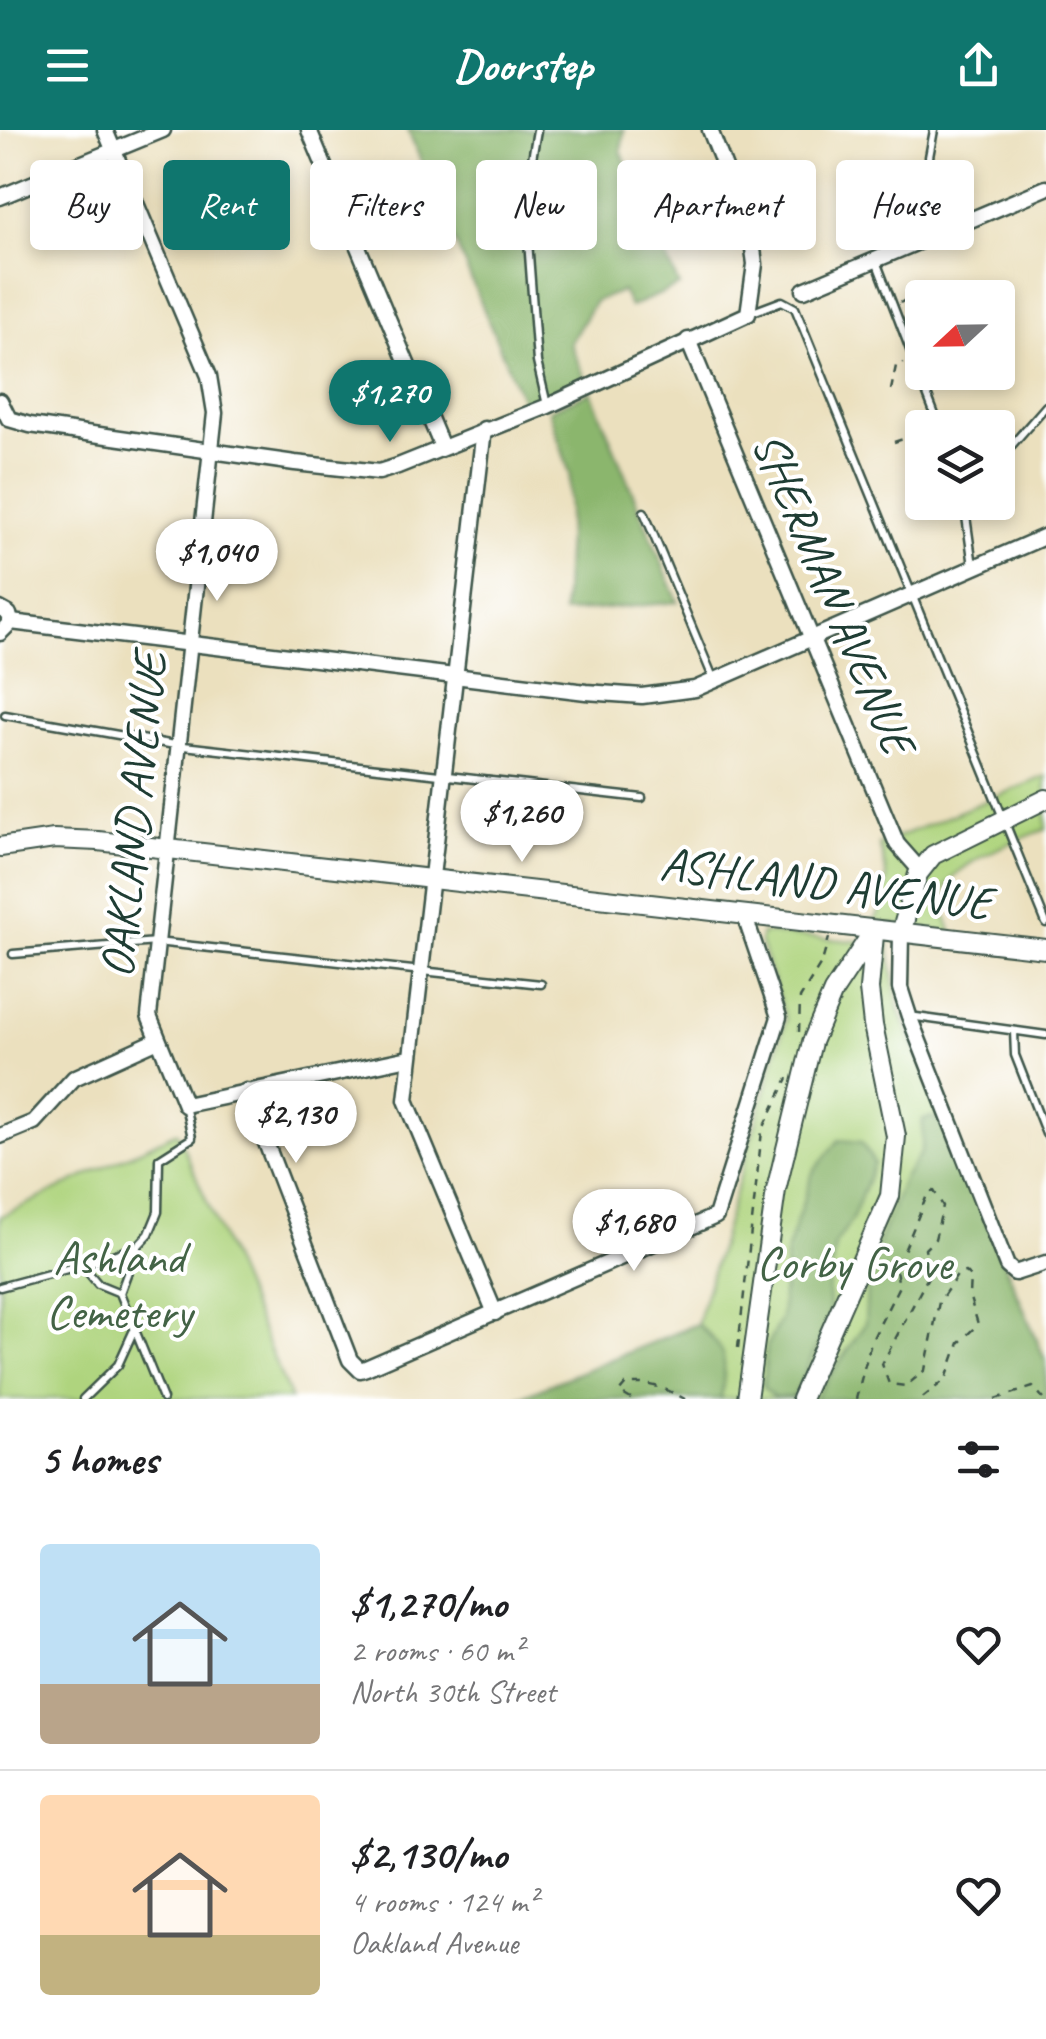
<!DOCTYPE html>
<html lang="en">
<head>
<meta charset="utf-8">
<style>
	:root { --surface:#fff; --page:#f6f6f6; --text:#202124; --muted:#757577; --line:#e0e0e0; --accent:#0f766e }
	body { margin:0; font-family:Caveat,sans-serif; background:var(--page); color:var(--text); height:100vh; display:flex; flex-direction:column; font-size:38px; white-space:nowrap }
	* { box-sizing:border-box; margin:0 }
	p { font-size:32px; color:var(--muted) }
	.icon { flex:none; width:55px; height:55px; fill:none; stroke:currentColor; stroke-width:2; stroke-linecap:round; stroke-linejoin:round }
	.map { position:relative; height:1269px; overflow:hidden }
	.side { display:flex; flex-direction:column; background:var(--surface); flex:1 }
	.side>* { flex:none }
	.top-card { position:absolute; left:30px; top:30px; width:988px; height:90px; display:flex; gap:20px }
	.needle { width:65px; rotate:248deg }
	.tools { position:absolute; left:905px; top:150px; display:grid; gap:20px }
	.tools a { display:grid; place-items:center; width:110px; height:110px; border-radius:10px; background:var(--surface); box-shadow:0 5px 15px #0003; font-size:50px }
	.price { position:absolute; translate:-50% -85px; padding:0 22px; border-radius:35px; background:#fff; color:#222; font-size:32px; line-height:65px; filter:drop-shadow(0 2px 5px #0008) }
	.price::after { content:''; position:absolute; left:50%; top:60px; width:30px; height:22px; margin-left:-15px; background:inherit; clip-path:polygon(0 0,100% 0,50% 100%) }
	.price.active { background:var(--accent); color:#fff }
	ul { padding:0; list-style:none }
	li { display:flex; align-items:center; gap:30px; height:250px; padding:0 40px }
	li+li { border-top:2px solid var(--line) }
	li span { display:grid; place-items:center; flex:none; width:280px; height:200px; border-radius:10px; color:#555 }
	li>.icon { margin-inline-start:auto }
	span .icon { width:120px; height:120px; fill:#fffc; stroke-width:1 }
	li b { font-size:42px }
	h2 { display:flex; justify-content:space-between; align-items:center; height:120px; padding:0 40px; font-size:42px }
	.pill { padding:0 35px; border-radius:10px; background:var(--surface); box-shadow:0 5px 15px #0003; font-size:35px; line-height:90px }
	.pill.active { background:var(--accent); color:#fff }
	header { display:flex; justify-content:space-between; align-items:center; height:130px; padding:0 40px; background:var(--accent); color:#fff; font-size:45px; font-weight:800 }
	.map>svg:first-child { display:block }
</style>
</head>
<body>
<header><svg class="icon" aria-label="menu" viewBox="0 0 24 24"><path d="M4 6h16M4 12h16M4 18h16"/></svg>Doorstep<svg class="icon" aria-label="share" viewBox="0 0 24 24"><path d="M12 15V3M7 8l5-5 5 5M5 13v7h14v-7"/></svg></header>
<div class="map">
<svg width="1046" height="1269" viewBox="0 0 1046 1269">
	<rect width="100%" height="100%" fill="#fff"/>
	<filter id="ink" filterUnits="userSpaceOnUse"><feTurbulence type="fractalNoise" baseFrequency=".01" numOctaves="2"/><feDisplacementMap in="SourceGraphic" scale="20" xChannelSelector="R" yChannelSelector="G"/><feConvolveMatrix kernelMatrix="1 2 1 2 8 2 1 2 1" color-interpolation-filters="sRGB"/></filter>
	<filter id="wash" filterUnits="userSpaceOnUse"><feTurbulence type="fractalNoise" baseFrequency=".0048" numOctaves="4" result="noise"/><feDisplacementMap in="SourceGraphic" scale="40" xChannelSelector="R" yChannelSelector="G"/><feGaussianBlur stdDeviation="2.25" result="paint"/><feColorMatrix in="noise" values="0 0 0 0 0 0 0 0 0 0 0 0 0 0 0 0 0 1.4 0 .05"/><feComposite in="paint" operator="in"/></filter>
	<g filter="url(#wash)">
		<rect width="100%" height="100%" fill="#ebe0be"/>
		<g fill="#afd47e" stroke="#678859" stroke-width="2.5">
			<path d="M 1046,646 L 1046,699 C 1017,711 941,734 943,773 C 943,783 949,794 952,803 L 874,792 C 889,766 890,746 879,715 Z"/>
			<polygon points="762,803 888,814 899,879 1046,1232 1046,1269 515,1269 697,1194 786,889 760,811"/>
			<polygon points="177,1002 291,1269 0,1269 0,1087"/>
		</g>
		<g fill="#8bb66d" stroke="#557a50" stroke-width="2.5">
			<polygon points="408,0 624,0 621,21 679,156 630,177 622,161 595,171 570,213 586,250 524,275"/>
			<polygon points="591,262 678,472 563,483 570,344 549,280"/>
			<polygon points="933,987 946,997 1046,1232 1046,1269 815,1269 865,1194 867,1159 878,1114 903,1049 922,1021 923,989"/>
			<polygon points="839,1010 861,1012 874,1033 852,1090 835,1115 828,1162 830,1188 794,1267 774,1268 763,1257 767,1216 781,1188 787,1120 813,1042"/>
			<path d="M 697,1194 C 728,1221 727,1228 721,1269 L 515,1269 Z"/>
		</g>
	</g>
	<g filter="url(#ink)">
		<g fill="none" stroke-linecap="round" stroke-linejoin="round">
			<defs>
				<g id="service">
					<polyline points="537,0 525,70 537,232 547,275"/>
					<polyline points="928,82 936,53 929,27 934,0"/>
					<polyline points="876,131 940,298"/>
					<polyline points="750,183 782,171 795,178 1046,793"/>
					<polyline points="998,331 1046,276"/>
					<polyline points="964,372 973,436"/>
					<polyline points="644,382 714,550"/>
					<polyline points="5,585 175,615 642,668"/>
					<polyline points="13,824 156,812 541,854"/>
					<polyline points="909,886 1046,905"/>
					<polyline points="1014,901 1015,925 1046,1004"/>
					<polyline points="82,1135 137,1117"/>
					<polyline points="0,1157 82,1135 98,1154 120,1163 163,1269"/>
					<polyline points="120,1163 137,1117 149,1104 158,1082 159,1029 192,1008 185,975"/>
					<polyline points="83,1269 118,1235 133,1202"/>
				</g>
				<g id="minor">
					<polyline points="105,0 209,246 215,283 149,886 185,975 409,928"/>
					<polyline points="309,0 442,317"/>
					<polyline points="0,67 163,0"/>
					<polyline points="804,160 1046,58"/>
					<polyline points="688,210 897,714 920,740"/>
					<polyline points="0,271 9,289 30,295 295,333 379,342 398,336 548,276 748,184 755,134 751,104 710,0"/>
					<polyline points="484,299 406,970 495,1183"/>
					<polyline points="0,479 9,484 11,492"/>
					<polyline points="11,492 586,562 642,566 695,559 1046,406"/>
					<polyline points="0,503 11,492"/>
					<polyline points="901,803 900,858 909,886 1007,1136 1015,1143 1046,1133"/>
					<polyline points="246,961 350,1230 360,1240 366,1238 716,1086 779,887 744,784"/>
					<polyline points="0,1006 34,992 74,948 158,910"/>
				</g>
				<g id="tertiary">
					<polyline points="0,717 54,709 98,711 1046,819"/>
					<polyline points="901,803 918,744 933,725 1046,669"/>
					<polyline points="747,1269 776,1060 812,912 833,862 874,800"/>
					<polyline points="801,1269 890,1066 896,1006 873,895 869,859 874,805"/>
				</g>
			</defs>
			<use href="#service" stroke="#3e5549" stroke-width="11"/>
			<use href="#minor" stroke="#3e5549" stroke-width="19"/>
			<use href="#tertiary" stroke="#3e5549" stroke-width="22"/>
			<g stroke="#3e5549" stroke-width="2.5" stroke-dasharray="8 8" stroke-linecap="butt">
				<polyline points="900,173 911,167"/>
				<polyline points="891,260 896,236 904,233"/>
				<polyline points="894,312 922,303"/>
				<polyline points="920,352 922,352"/>
				<polyline points="799,902 800,868 822,832 829,808"/>
				<polyline points="738,1218 762,1001 788,948"/>
				<path d="M 631,1269 L 619,1262 L 625,1255 C 651,1251 666,1259 685,1269"/>
				<polyline points="856,1269 871,1212 899,1156 896,1140 928,1063 934,1061 943,1076 935,1109 925,1119 929,1145 882,1234 889,1254 906,1256 925,1240 939,1172 958,1144 965,1142 970,1147 969,1165 978,1194 959,1213 946,1249 921,1269"/>
				<polyline points="996,1269 1033,1257 1044,1269"/>
			</g>
			<use href="#service" stroke="#fff" stroke-width="6"/>
			<use href="#minor" stroke="#fff" stroke-width="14"/>
			<use href="#tertiary" stroke="#fff" stroke-width="18"/>
		</g>
	</g>
	<g text-anchor="middle" dominant-baseline="central" stroke-width="8" stroke-linejoin="round" paint-order="stroke">
		<g font-size="48" fill="#1f3d34" stroke="#fff">
			<text transform="translate(834 463) rotate(67)">SHERMAN AVENUE</text>
			<text transform="translate(133 685) rotate(-84)">OAKLAND AVENUE</text>
			<text transform="translate(826 753) rotate(7)">ASHLAND AVENUE</text>
		</g>
		<g font-size="48" fill="#436346" stroke="#fff">
			<text x="119" y="1127">Ashland<tspan x="119" dy="55">Cemetery</tspan></text>
			<text x="854" y="1133">Corby Grove</text>
		</g>
	</g>
</svg>
<div class="tools">
<a><svg class="needle" viewBox="-14 -14 28 28"><path d="M0-13l5 13h-10z" fill="#e53935"/><path d="M0 13l5-13h-10z" fill="#757577"/></svg></a>
<a><svg class="icon" aria-label="layers" viewBox="0 0 24 24"><path d="M12 4l9 5-9 5-9-5zM3 14l9 5 9-5"/></svg></a>
</div>
<b class="price active" style="left:390px;top:315px">$1,270</b>
<b class="price" style="left:217px;top:474px">$1,040</b>
<b class="price" style="left:522px;top:735px">$1,260</b>
<b class="price" style="left:296px;top:1036px">$2,130</b>
<b class="price" style="left:634px;top:1144px">$1,680</b>
<div class="top-card">
<a class="pill">Buy</a>
<a class="pill active">Rent</a>
<a class="pill">Filters</a>
<a class="pill">New</a>
<a class="pill">Apartment</a>
<a class="pill">House</a>
</div>
</div>
<section class="side">
<h2>5 homes<svg class="icon" aria-label="filters" viewBox="0 0 24 24"><path d="M4 7h16M4 17h16"/><circle cx="9" cy="7" r="2"/><circle cx="15" cy="17" r="2"/></svg></h2>
<ul>
<li><span style="background:linear-gradient(#bfe0f5 70%,#b9a48a 0)"><svg class="icon" aria-label="home" viewBox="0 0 24 24"><path d="M3 11l9-7 9 7M6 9v11h12V9"/></svg></span><div><b>$1,270/mo</b><p>2 rooms · 60 m²</p><p>North 30th Street</p></div><svg class="icon" aria-label="heart" viewBox="0 0 24 24"><path d="M12 20l-8-8c-3-5 5-10 8-4 3-6 11-1 8 4z"/></svg></li>
<li><span style="background:linear-gradient(#ffd9b3 70%,#c2b280 0)"><svg class="icon" aria-label="home" viewBox="0 0 24 24"><path d="M3 11l9-7 9 7M6 9v11h12V9"/></svg></span><div><b>$2,130/mo</b><p>4 rooms · 124 m²</p><p>Oakland Avenue</p></div><svg class="icon" aria-label="heart" viewBox="0 0 24 24"><path d="M12 20l-8-8c-3-5 5-10 8-4 3-6 11-1 8 4z"/></svg></li>
</ul>
</section>
</body>
</html>
